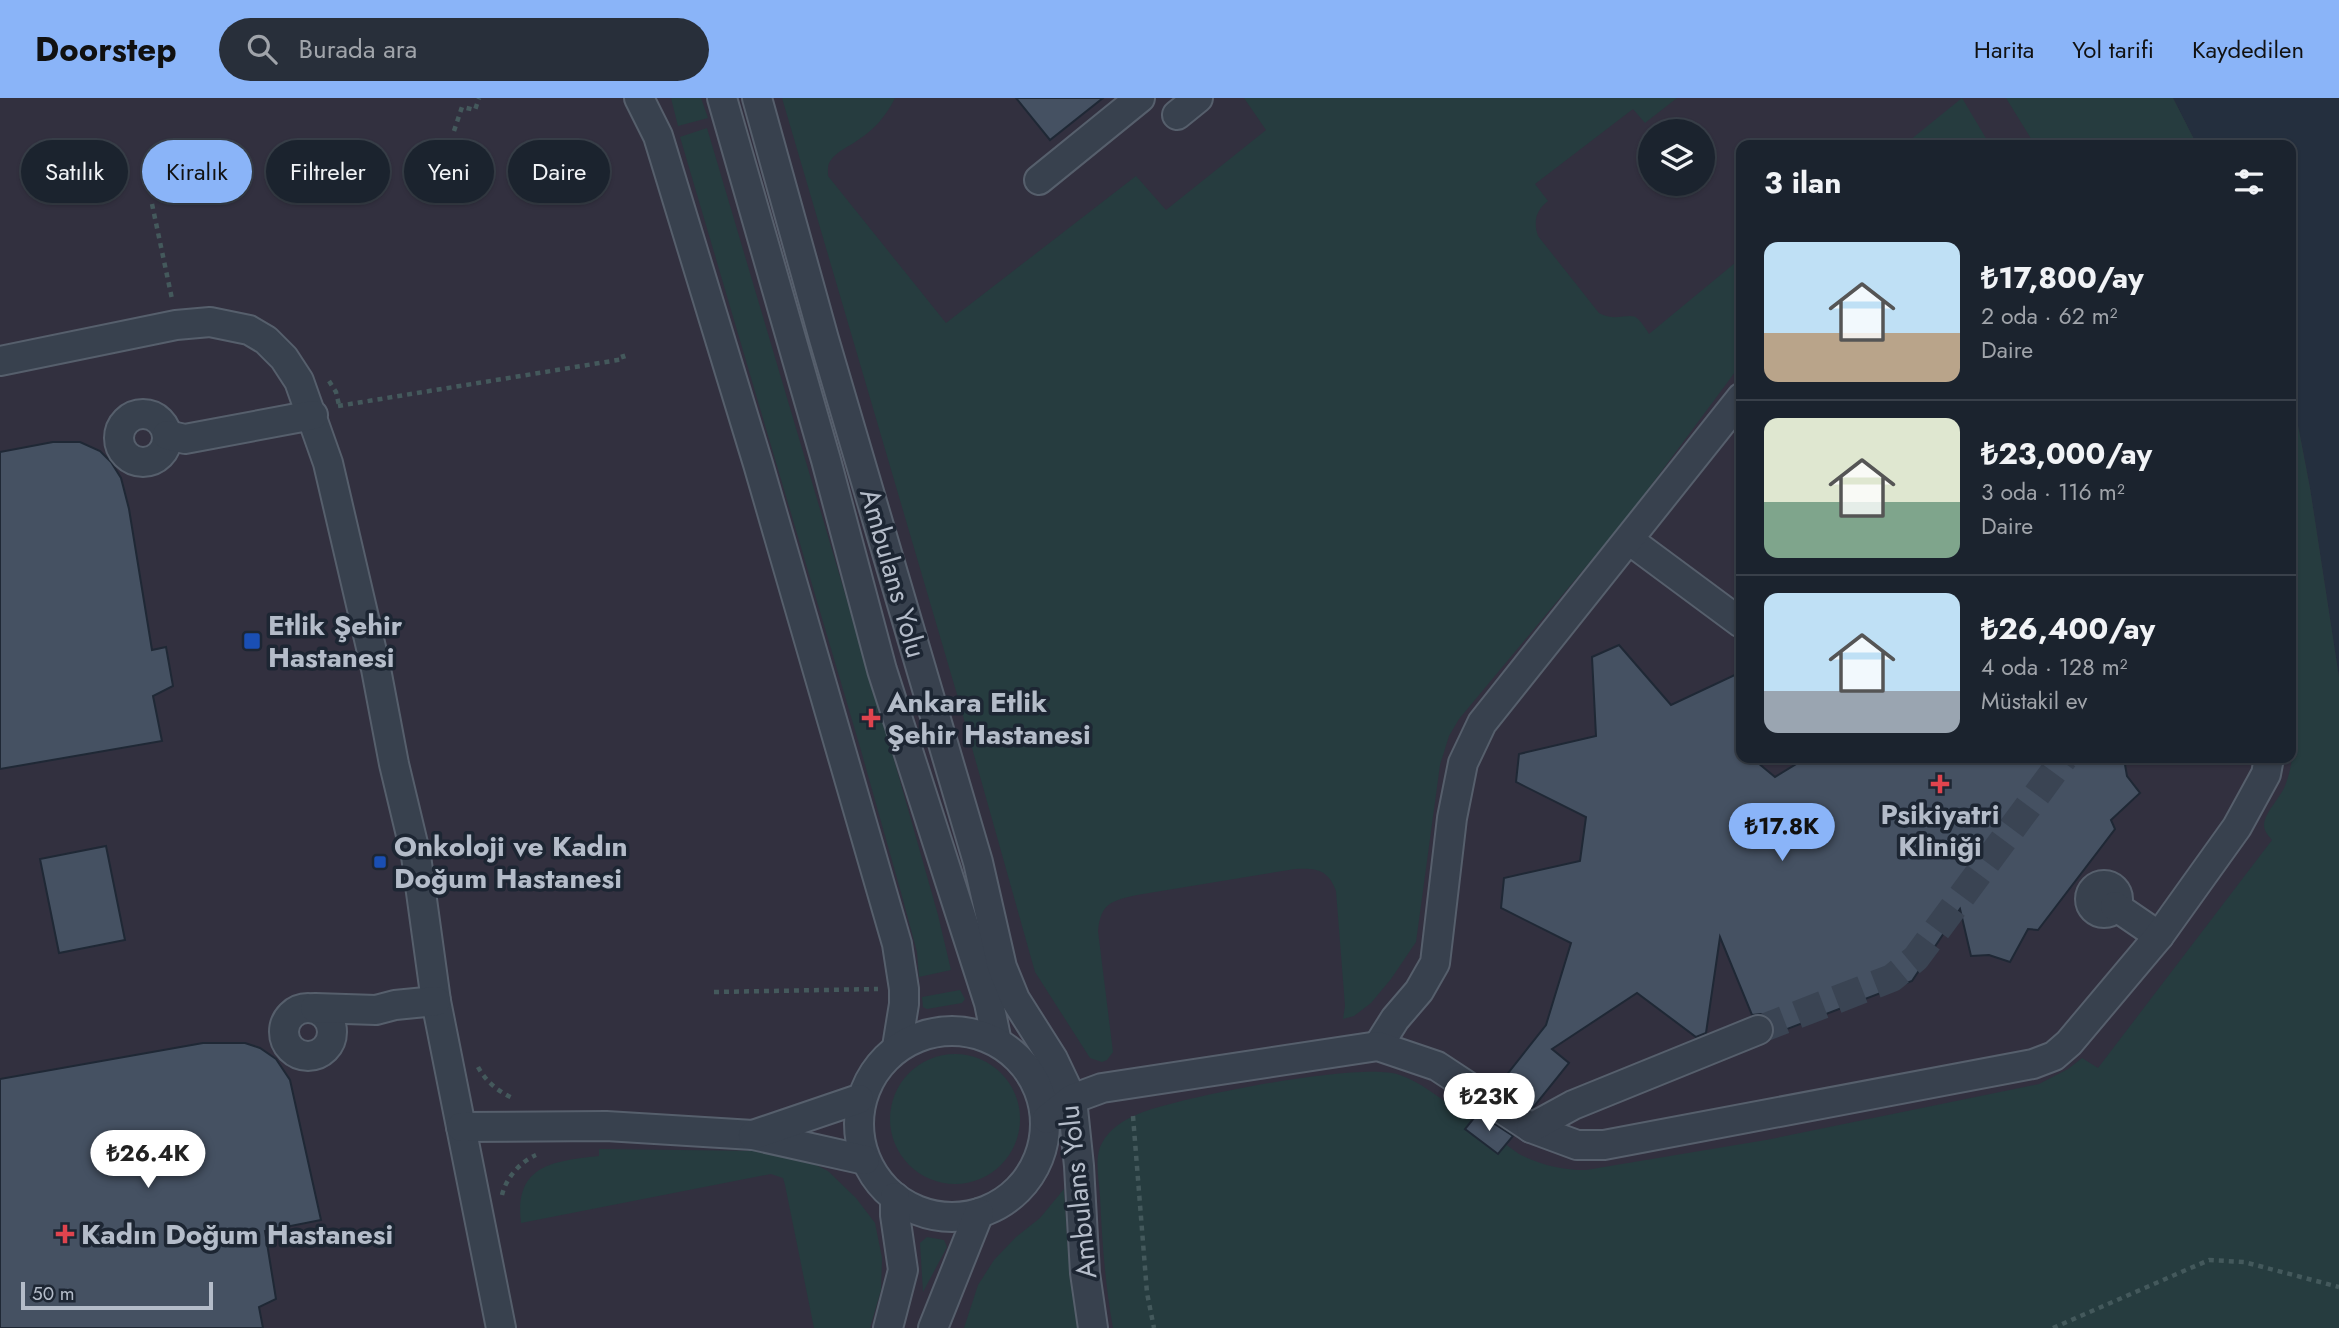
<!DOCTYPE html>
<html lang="tr">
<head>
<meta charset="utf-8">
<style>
	:root { --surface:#1b232e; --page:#282f3a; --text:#f1f3f6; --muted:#a0a4aa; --line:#39404a; --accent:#8ab4f8 }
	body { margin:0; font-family:Jost,sans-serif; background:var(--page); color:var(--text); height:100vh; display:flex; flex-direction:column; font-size:26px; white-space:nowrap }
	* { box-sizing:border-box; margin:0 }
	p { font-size:23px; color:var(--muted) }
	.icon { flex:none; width:38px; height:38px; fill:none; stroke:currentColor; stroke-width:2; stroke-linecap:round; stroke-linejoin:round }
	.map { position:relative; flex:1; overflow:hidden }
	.drawer { position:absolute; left:1736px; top:42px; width:560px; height:623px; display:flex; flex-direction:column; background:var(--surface); border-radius:14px; box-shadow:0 2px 5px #0004,0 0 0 2px var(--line) }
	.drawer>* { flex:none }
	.guide { position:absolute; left:21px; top:42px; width:665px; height:63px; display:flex; gap:14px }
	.fabs { position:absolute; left:1638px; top:21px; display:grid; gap:14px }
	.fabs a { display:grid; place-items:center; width:77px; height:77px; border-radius:50%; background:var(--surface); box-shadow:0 2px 5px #0004,0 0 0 2px var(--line); font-size:35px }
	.scale { position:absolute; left:21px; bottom:18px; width:192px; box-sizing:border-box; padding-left:7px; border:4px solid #b4bcc9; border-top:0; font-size:19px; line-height:24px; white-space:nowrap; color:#b4bcc9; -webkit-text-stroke:5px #1d2633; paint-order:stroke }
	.price { position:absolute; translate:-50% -60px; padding:0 16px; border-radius:24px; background:#fff; color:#222; font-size:23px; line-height:46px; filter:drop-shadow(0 2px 4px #0008) }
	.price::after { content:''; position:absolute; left:50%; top:42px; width:21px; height:16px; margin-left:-10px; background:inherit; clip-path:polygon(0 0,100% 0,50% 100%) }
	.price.current { background:var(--accent); color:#111 }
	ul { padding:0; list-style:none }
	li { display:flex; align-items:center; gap:21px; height:175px; padding:0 28px }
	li+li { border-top:2px solid var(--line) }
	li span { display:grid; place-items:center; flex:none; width:196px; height:140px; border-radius:14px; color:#555 }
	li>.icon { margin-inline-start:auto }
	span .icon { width:84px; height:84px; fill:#fffc; stroke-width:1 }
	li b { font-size:30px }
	h2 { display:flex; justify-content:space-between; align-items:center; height:84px; padding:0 28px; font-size:30px }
	.chip { padding:0 24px; border-radius:32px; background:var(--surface); box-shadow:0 2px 5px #0004,0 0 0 2px var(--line); font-size:24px; line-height:63px }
	.chip.current { background:var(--accent); color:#111 }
	header { display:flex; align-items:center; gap:42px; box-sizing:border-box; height:98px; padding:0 35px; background:var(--accent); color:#111 }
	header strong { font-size:33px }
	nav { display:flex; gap:38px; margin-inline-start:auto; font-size:24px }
	.search { width:490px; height:63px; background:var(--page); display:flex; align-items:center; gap:18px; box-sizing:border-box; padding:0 24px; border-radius:38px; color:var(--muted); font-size:26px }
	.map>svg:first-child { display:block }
</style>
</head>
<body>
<header>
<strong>Doorstep</strong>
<div class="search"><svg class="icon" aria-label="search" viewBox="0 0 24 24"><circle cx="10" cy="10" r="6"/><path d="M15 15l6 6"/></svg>Burada ara</div>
<nav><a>Harita</a><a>Yol tarifi</a><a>Kaydedilen</a></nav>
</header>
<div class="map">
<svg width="2339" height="1230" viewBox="0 0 2339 1230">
	<rect width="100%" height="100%" fill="#242f3e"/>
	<path fill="#32303f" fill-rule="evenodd" d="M 0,0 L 2173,0 L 2197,47 L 1741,47 L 1741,660 L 2291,660 L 2291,290 L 2310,390 L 2339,579 L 2339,1230 L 0,1230 ZM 1650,33 L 1703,33 L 1703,86 L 1650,86 Z"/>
	<g fill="#263c3f">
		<polygon points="671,0 701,0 708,20 678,28"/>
		<path d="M 782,0 L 895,0 C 887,17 874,32 858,42 C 850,48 837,53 831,62 C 827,67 828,72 828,78 L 946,225 L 1136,78 L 1166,112 L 1266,32 L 1244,0 L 1677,0 L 1645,25 L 1633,11 L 1535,86 L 1548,103 C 1536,112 1533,124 1538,138 L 1599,215 C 1616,225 1630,213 1638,221 C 1642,225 1646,231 1649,236 L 1741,160 L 1741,266 L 1629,417 L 1459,621 L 1449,638 L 1440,667 L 1416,844 L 1391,881 L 1371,905 L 1354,918 L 1343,921 L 1345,908 L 1336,793 C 1328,771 1316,770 1295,771 L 1137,797 C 1112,803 1101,804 1098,833 L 1113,954 L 1107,962 L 1102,964 L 1090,960 L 1035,874 L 956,593 Z"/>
		<polygon points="1962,0 1990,47 1904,47"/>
		<polygon points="2006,0 2173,0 2197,47 2035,47"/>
		<polygon points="707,30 889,644 938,817 951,872 919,879 917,854 902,798 860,649 680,39"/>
		<path d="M 2291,291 L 2310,390 L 2339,579 L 2339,1230 L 1113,1230 C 1105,1186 1102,1142 1100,1098 C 1099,1082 1094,1059 1102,1045 C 1109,1031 1124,1022 1138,1016 C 1180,999 1362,963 1400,977 C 1420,984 1437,998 1454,1010 C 1476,1025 1498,1041 1519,1056 C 1541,1067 1562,1072 1586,1072 L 1766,1042 L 2039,986 L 2068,971 L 2082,960 L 2098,970 L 2272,742 C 2268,737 2264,733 2264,727 C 2265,714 2280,700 2285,688 C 2296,660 2293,634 2291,605 Z"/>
		<polygon points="960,892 965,901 962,905 927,911 923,909 922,899"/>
		<circle cx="955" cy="1021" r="65"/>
		<path d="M 599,1051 L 763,1053 L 802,1060 L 828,1073 L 856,1100 L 875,1125 L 882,1160 L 881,1192 L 870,1230 L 814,1230 L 785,1087 L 783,1080 L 771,1076 L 521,1125 C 514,1067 553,1063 599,1058 Z"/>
		<polygon points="1064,1091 1068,1154 1079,1230 964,1230 978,1187 994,1162 1016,1139 1040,1120"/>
		<polygon points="927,1139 944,1142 947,1149 923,1194 920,1145"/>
	</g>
	<g fill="#455162" stroke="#1f2835" stroke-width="2">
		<polygon points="1016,0 1103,0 1050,42"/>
		<polygon points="53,344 80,344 100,353 111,364 121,380 129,411 152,552 166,549 173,588 153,598 162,643 0,671 0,354"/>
		<polygon points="1619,547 1671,607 1741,574 1741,660 1752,660 1775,679 1806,660 2124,661 2127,678 2140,695 2111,722 2115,731 2038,832 2028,831 2010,864 1989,857 1971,858 1960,811 1912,883 1774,936 1774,926 1769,919 1761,916 1752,917 1720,839 1706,935 1696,939 1637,895 1552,951 1569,965 1532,1011 1498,988 1546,927 1571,845 1501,810 1504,780 1580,763 1586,719 1516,684 1519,656 1596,638 1592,559"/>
		<polygon points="106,748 125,842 59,855 40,761"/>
		<polygon points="203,945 245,945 260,950 276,961 290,982 321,1122 265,1133 276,1201 259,1209 263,1230 0,1230 0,981"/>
		<polygon points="1478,1015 1513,1038 1498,1056 1465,1031"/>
	</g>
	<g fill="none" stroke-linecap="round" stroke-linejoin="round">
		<polyline stroke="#3a4453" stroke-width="28" stroke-dasharray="28 14" stroke-linecap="butt" points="1758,932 1892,880 1916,860 2064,660"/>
		<defs>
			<g id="minor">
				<polyline points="639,0 658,38 758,366 897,846 904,891 904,906 897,949"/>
				<polyline points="722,0 826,362 882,572 989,905 997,944"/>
				<polyline points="757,0 824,241 978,764 1002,869 1015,901 1053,961 1072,1001 1079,1068 1085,1175 1093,1230"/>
				<polyline points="1177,17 1198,0"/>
				<polyline points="1039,82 1140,0"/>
				<polyline points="0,263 176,227 210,224 249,232 266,242 284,260 299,283 328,365 376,571 394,666 416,758 436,903 501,1230"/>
				<circle cx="143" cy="340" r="24"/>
				<polyline points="167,337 185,341 313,317"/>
				<polyline points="1629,442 1741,525"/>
				<circle cx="2104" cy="801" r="14"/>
				<polyline points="2115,808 2159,838"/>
				<circle cx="308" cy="934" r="24"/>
				<polyline points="315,910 376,912 395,907 436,903"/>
				<circle cx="952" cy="1026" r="93"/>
				<polyline points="1378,948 1395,921 1419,893 1435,865 1452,720 1463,665 1482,625 1741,300"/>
				<polyline points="1047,1021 1072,1001 1102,990 1378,948 1437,968 1531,1030 1577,1047 1604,1047 2033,966 2054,958 2069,945 2159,838 2237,729 2266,676 2269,660"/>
				<polyline points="461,1029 606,1028 753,1037 865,1062"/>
				<polyline points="1531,1030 1573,1007 1758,932"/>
				<polyline points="753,1037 859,1001"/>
				<polyline points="888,1230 903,1172 895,1117 895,1099"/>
				<polyline points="933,1230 979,1115"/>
			</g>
		</defs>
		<use href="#minor" stroke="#565f6c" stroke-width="32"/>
		<g stroke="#44595c" stroke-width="4.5" stroke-dasharray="5 5" stroke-linecap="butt">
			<polyline points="454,33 462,9 475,12 479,0"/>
			<polyline points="152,106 172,201"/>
			<polyline points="329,283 336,294 339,307"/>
			<polyline points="338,308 624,261 622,255"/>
			<polyline points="714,894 878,891"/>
			<path d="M 478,969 C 486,984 500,995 515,1001"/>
			<polyline points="1133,1018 1147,1195 1154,1230"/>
			<path d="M 502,1097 C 506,1080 520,1064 536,1057"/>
			<polyline points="2053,1230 2209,1162 2244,1164 2339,1189"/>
		</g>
		<use href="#minor" stroke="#38414e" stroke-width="28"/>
	</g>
	<g fill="#1a4fb4" stroke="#1d2633" stroke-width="2.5">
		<rect x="243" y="534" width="18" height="18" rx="3.5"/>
		<rect x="373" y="757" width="14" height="14" rx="3.5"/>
	</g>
	<g fill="#e0444e" stroke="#1d2633" stroke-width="2.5">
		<path d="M867.5 609.5h7v7h7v7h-7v7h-7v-7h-7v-7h7z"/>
		<path d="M1936.5 675.5h7v7h7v7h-7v7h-7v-7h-7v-7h7z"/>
		<path d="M61.5 1125.5h7v7h7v7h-7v7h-7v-7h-7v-7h7z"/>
	</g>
	<g text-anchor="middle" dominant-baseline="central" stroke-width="7" stroke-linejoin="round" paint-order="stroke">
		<g font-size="28" fill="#b4bcc9" stroke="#1d2633">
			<text transform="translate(893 475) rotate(74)">Ambulans Yolu</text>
			<text transform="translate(1078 1094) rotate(-96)">Ambulans Yolu</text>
		</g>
		<g font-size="28" font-weight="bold" fill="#b4bcc9" stroke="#1d2633" text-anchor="start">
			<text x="268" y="527">Etlik Şehir<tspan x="268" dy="32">Hastanesi</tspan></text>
			<text x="887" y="604">Ankara Etlik<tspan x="887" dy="32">Şehir Hastanesi</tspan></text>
			<text x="1940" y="716" text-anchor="middle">Psikiyatri<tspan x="1940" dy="32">Kliniği</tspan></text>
			<text x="394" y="748">Onkoloji ve Kadın<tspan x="394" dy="32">Doğum Hastanesi</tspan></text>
			<text x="81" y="1136">Kadın Doğum Hastanesi</text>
		</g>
	</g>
</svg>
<div class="fabs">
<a><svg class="icon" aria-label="layers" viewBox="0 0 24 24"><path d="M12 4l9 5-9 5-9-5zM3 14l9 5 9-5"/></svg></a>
</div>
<div class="scale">50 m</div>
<b class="price current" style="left:1782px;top:765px">₺17.8K</b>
<b class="price" style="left:1489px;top:1035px">₺23K</b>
<b class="price" style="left:148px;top:1092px">₺26.4K</b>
<div class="guide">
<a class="chip">Satılık</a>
<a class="chip current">Kiralık</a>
<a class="chip">Filtreler</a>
<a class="chip">Yeni</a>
<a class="chip">Daire</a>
</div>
<section class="drawer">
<h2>3 ilan<svg class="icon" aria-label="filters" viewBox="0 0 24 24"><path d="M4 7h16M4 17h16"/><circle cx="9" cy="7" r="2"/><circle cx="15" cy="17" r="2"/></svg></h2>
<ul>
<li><span style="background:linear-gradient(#bfe0f5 65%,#b9a48a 0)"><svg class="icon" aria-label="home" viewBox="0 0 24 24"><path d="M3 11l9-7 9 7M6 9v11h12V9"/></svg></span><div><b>₺17,800/ay</b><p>2 oda · 62 m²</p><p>Daire</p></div></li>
<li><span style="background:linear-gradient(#dfe7d0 60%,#7fa58c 0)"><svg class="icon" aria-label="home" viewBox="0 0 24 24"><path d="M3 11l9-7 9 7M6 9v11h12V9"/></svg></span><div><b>₺23,000/ay</b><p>3 oda · 116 m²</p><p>Daire</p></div></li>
<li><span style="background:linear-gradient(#bfe0f5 70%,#9aa5b1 0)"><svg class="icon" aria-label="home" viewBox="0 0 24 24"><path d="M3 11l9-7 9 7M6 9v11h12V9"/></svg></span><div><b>₺26,400/ay</b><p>4 oda · 128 m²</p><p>Müstakil ev</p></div></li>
</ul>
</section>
</div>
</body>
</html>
